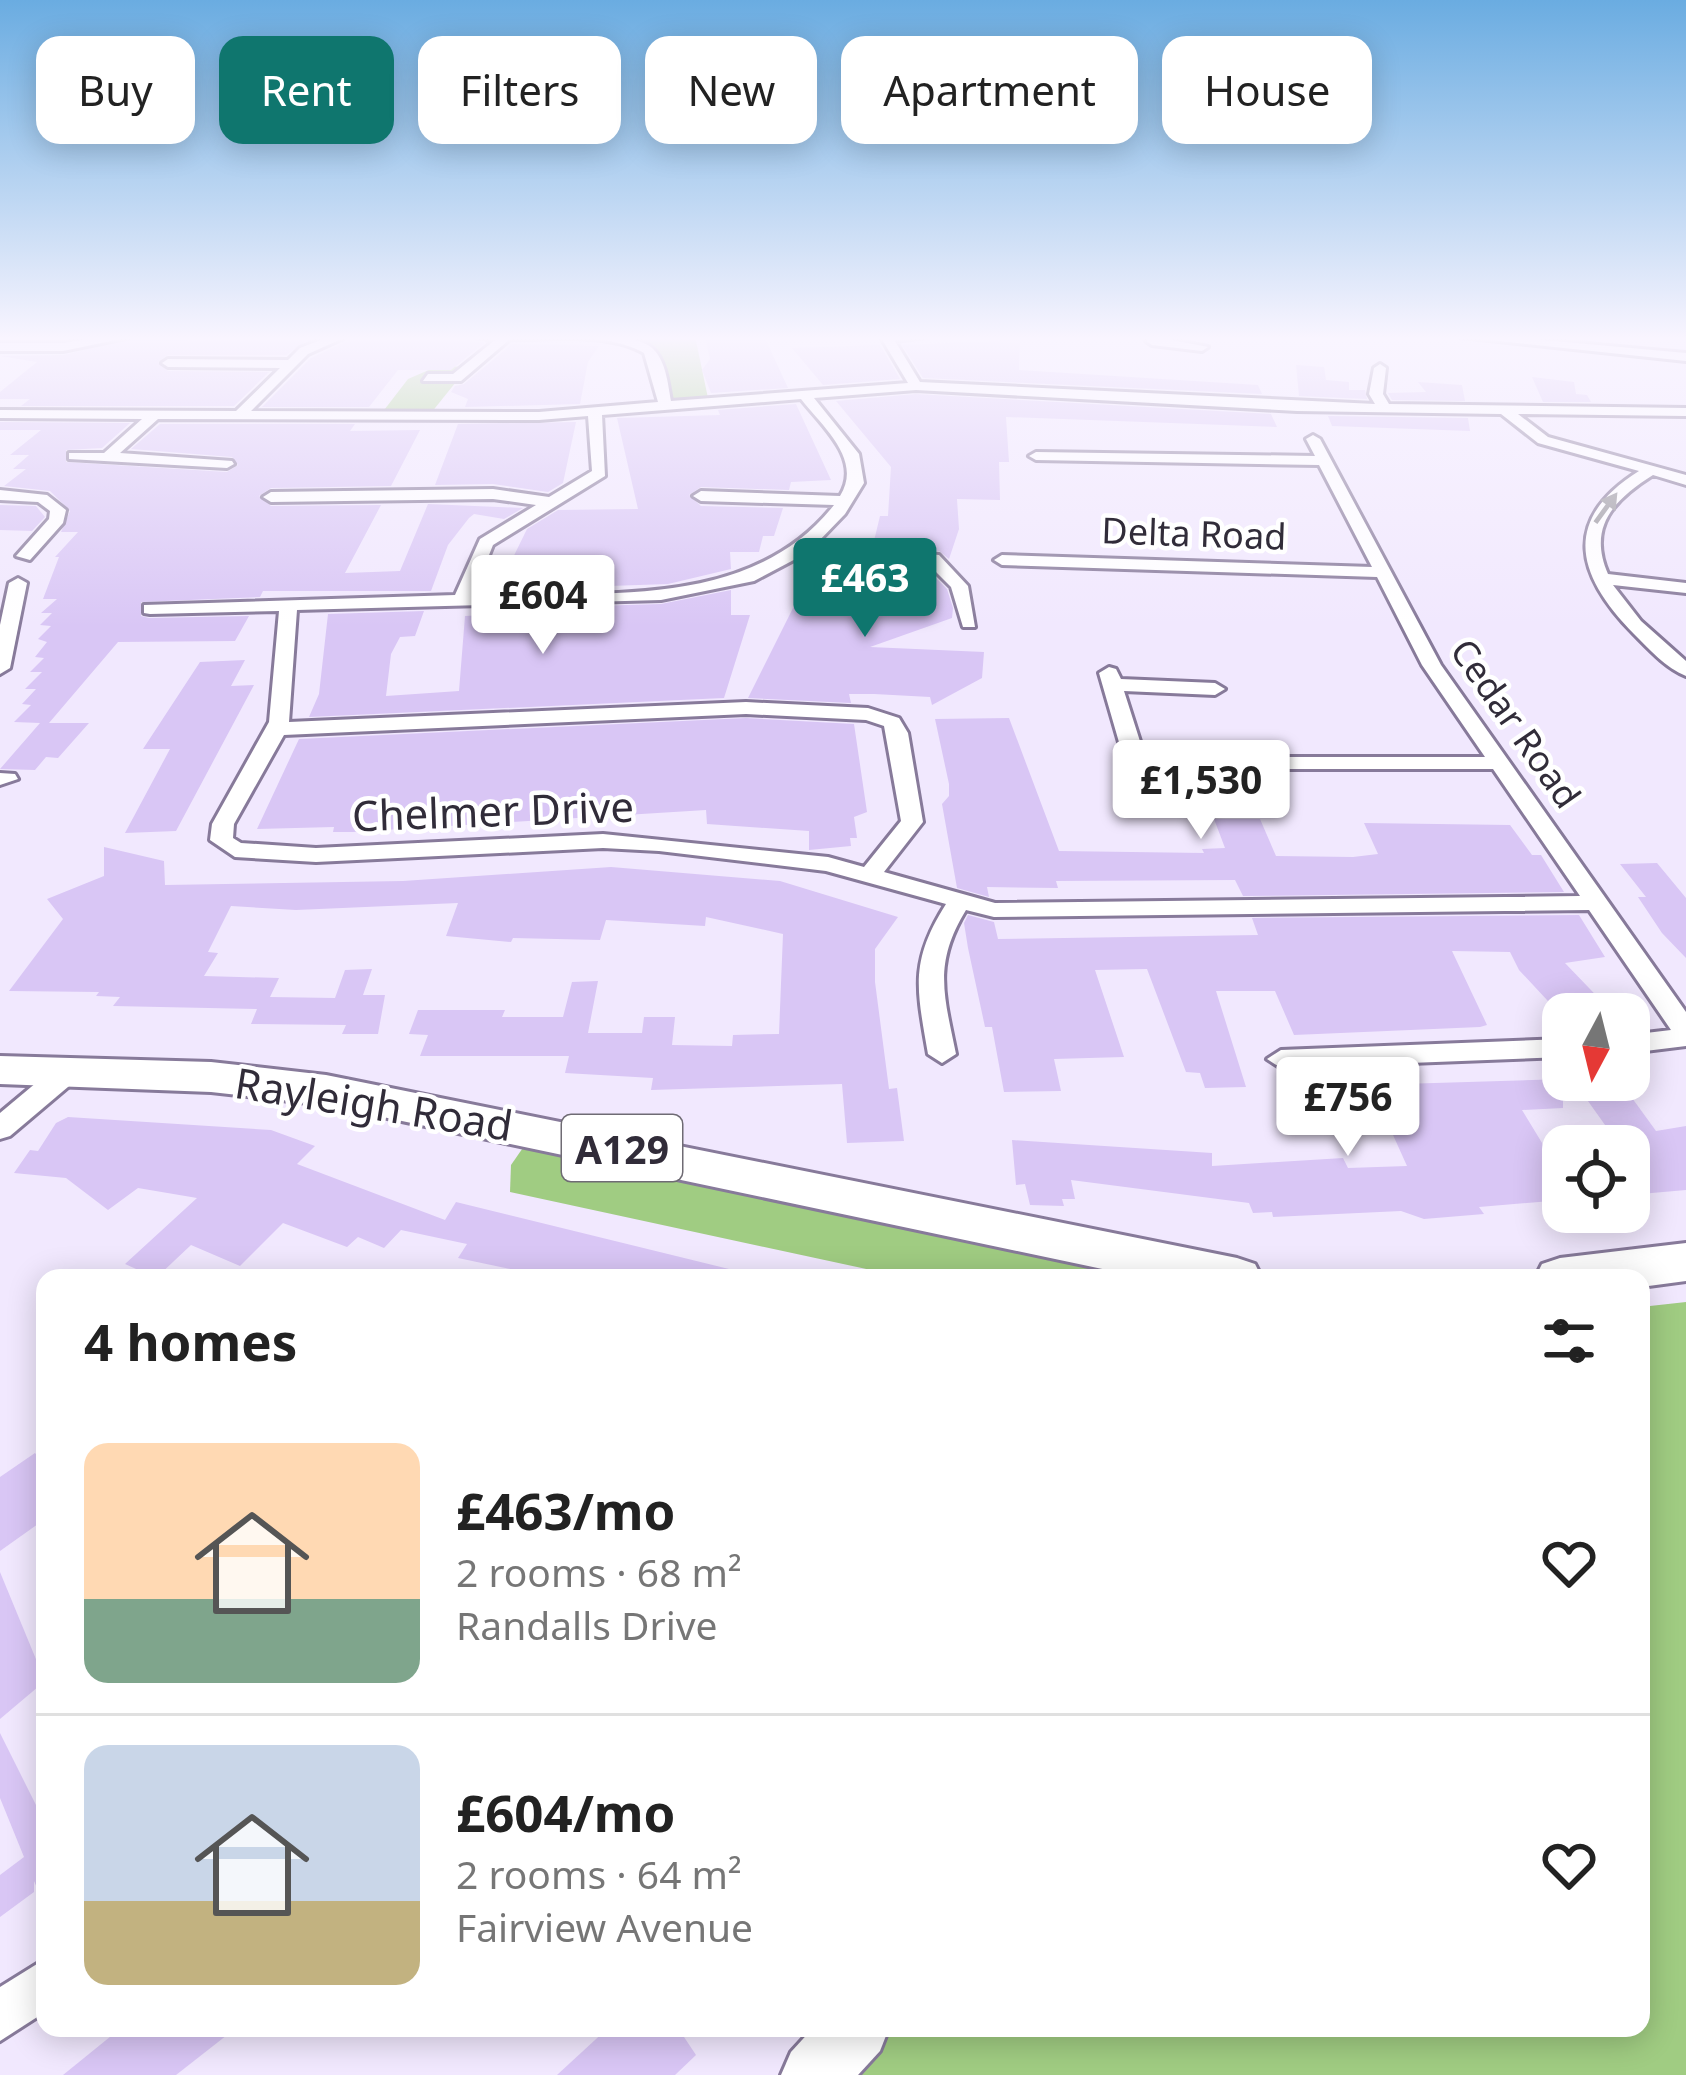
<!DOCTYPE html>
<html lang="en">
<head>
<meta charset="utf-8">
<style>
	:root { --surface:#fff; --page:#f6f6f6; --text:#222; --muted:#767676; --line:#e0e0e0; --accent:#0f766e }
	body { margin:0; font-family:"Noto Sans",sans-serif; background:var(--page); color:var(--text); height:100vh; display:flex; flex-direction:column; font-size:45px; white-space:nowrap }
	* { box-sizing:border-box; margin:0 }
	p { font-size:39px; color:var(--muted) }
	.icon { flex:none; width:66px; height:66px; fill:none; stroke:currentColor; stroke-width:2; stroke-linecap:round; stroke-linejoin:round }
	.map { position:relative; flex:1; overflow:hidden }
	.panel { position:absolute; left:36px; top:1269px; width:1614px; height:768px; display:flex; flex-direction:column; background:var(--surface); border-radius:24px; box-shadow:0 6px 30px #0003 }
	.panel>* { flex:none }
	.top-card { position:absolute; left:36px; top:36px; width:1614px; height:108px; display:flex; gap:24px }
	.needle { width:78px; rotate:187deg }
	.tools { position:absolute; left:1542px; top:993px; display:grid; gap:24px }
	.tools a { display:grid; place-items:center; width:108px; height:108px; border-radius:24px; background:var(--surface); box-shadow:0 6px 30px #0003; font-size:60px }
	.price { position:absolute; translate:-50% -102px; padding:0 27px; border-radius:12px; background:#fff; color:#222; font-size:39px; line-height:78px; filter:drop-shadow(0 3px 6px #0008) }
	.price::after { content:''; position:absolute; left:50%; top:72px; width:36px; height:27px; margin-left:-18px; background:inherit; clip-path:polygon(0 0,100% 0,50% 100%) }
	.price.current { background:var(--accent); color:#fff }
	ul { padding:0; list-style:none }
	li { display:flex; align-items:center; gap:36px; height:300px; padding:0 48px }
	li+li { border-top:3px solid var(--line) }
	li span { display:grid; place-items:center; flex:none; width:336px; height:240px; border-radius:24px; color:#555 }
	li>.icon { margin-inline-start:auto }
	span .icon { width:144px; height:144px; fill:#fffc; stroke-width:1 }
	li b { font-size:51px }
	h2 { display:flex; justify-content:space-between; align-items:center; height:144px; padding:0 48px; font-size:51px }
	.pill { padding:0 42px; border-radius:24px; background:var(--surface); box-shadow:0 6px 30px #0003; font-size:42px; line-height:108px }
	.pill.current { background:var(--accent); color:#fff }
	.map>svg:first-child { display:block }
</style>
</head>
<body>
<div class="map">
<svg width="1686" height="2075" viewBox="0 0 1686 2075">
	<rect width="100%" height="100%" fill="#f1e8fe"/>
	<g fill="#a0cc82">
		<polygon points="630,336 695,336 709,403 666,407 651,353 621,341"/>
		<polygon points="438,366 468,367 427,418 378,418 408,379"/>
		<polygon points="536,1129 1237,1278 908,1278 510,1192 511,1165"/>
		<polygon points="1686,1302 1686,2075 814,2075 857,2028 1641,2028 1641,1307"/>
	</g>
	<g fill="#d9c6f5">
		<polygon points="139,336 194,336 187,341 306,341 286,355 168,355 158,362 168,371 269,372 234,406 21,406 30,399 0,399 0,392 37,362 0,356 64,355"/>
		<polygon points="764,336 788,388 711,393 702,370 710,359 705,338"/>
		<polygon points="1020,340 1019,370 1258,385 1262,394 923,378 902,345"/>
		<polygon points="348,341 471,341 484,343 451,370 398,370 369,407 262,407 311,358"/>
		<polygon points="512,344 599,346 588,362 580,404 465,407 468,399 451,392 455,386 464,384"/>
		<polygon points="880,345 900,379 823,385 792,348"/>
		<polygon points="1296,365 1324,367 1326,380 1349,382 1349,390 1365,390 1367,399 1299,396"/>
		<polygon points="1532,377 1574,382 1576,394 1587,395 1591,402 1543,402"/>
		<polygon points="1418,382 1462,385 1465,401 1392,400 1388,393 1426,392"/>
		<polygon points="916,394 1271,414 1277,427 1006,417 1009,462 999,462 1000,500 957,499 959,529 949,559 939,551 873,545 880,516 888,516 891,467 836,401"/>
		<polygon points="796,404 831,480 791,482 789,490 701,487 689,495 701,506 783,508 774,536 763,536 759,552 730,552 731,569 668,584 497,590 527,529 558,510 638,509 617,418 720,415 718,410"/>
		<polygon points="1328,416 1468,418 1470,431 1332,426"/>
		<polygon points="0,422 130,423 102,448 66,450 66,462 227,472 238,465 232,457 131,449 160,424 355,424 350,431 420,430 391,486 271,488 259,496 271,506 381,505 345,573 400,571 428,504 523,508 504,519 474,514 469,518 448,545 431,591 263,591 260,597 141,602 141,616 149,618 249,616 235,641 118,642 49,723 89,723 58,758 46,757 35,770 0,769 40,723 14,722 31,705 22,704 36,689 25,689 42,672 30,672 44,658 35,657 47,642 38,639 51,626 40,625 52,613 41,613 57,599 43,599 59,557 55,557 78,532 61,532 70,511 50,491 4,486 26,469 13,469 29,455 10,455 41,430 0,430"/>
		<polygon points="576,422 563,483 548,492 493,484 435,485 458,424"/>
		<polygon points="0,505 36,506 45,517 32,531 0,530"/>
		<polygon points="869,564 926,568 947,589 953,608 952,618 870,647 984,652 982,678 932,705 930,697 874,694 849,694 851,703 748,698 814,566 849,569 857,614"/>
		<polygon points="731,590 731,615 750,615 724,698 309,717 319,694 328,614 424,611 415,636 400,637 391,654 386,696 459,691 465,616 486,615 489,609 661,604"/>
		<polygon points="245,660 231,686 254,685 176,831 125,833 170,749 143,749 200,662"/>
		<polygon points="746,718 854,724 867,812 854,817 857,838 850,838 851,846 809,850 809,831 707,824 706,810 353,832 333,832 334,827 257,829 299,739"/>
		<polygon points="1009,718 1059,851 1204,853 1202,849 1225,848 1214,819 1260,819 1276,856 1353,857 1378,854 1364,823 1510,825 1532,855 1541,855 1564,892 1243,896 1235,880 1056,881 1058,888 987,887 989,897 957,888 942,804 949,796 949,784 935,719"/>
		<polygon points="104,847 164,861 165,885 403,881 611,867 780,881 898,917 875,949 875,982 889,1089 897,1088 904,1141 847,1143 842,1084 651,1090 653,1078 565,1073 569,1056 420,1056 428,1035 409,1034 418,1010 505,1010 502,1017 563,1017 572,982 598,981 588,1033 642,1033 644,1017 675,1017 672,1045 732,1046 733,1035 779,1034 783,934 706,917 705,926 606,920 600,940 513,938 511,942 446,936 458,903 296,910 231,906 208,952 218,953 204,976 279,978 270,997 335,998 345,970 372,969 363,995 385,995 378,1034 342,1034 346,1025 251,1024 257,1009 113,1006 120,997 96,996 99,992 9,991 63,919 47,899 104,876"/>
		<polygon points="1657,863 1686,898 1686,958 1662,933 1638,897 1646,897 1620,864"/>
		<polygon points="968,915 994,922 998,939 1258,935 1252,918 1579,915 1605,957 1565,963 1614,1014 1560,1014 1519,970 1510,952 1452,951 1487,1025 1480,1027 1294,1035 1275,991 1216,991 1246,1087 1205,1088 1200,1073 1186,1072 1147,969 1095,970 1124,1057 1054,1059 1061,1091 1004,1092 992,1027 985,1027 968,948 964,923"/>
		<polygon points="1563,1079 1563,1108 1522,1110 1553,1161 1563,1160 1563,1200 1479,1207 1484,1214 1424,1219 1401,1211 1273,1217 1272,1212 1253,1213 1249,1203 1071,1180 1075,1199 1062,1199 1064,1206 1030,1205 1025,1184 1016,1185 1012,1140 1212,1153 1212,1166 1343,1158 1348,1168 1407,1166 1384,1115 1348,1116 1335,1086"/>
		<polygon points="1573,1080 1619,1080 1656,1131 1686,1126 1686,1190 1629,1195 1629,1146 1620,1146"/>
		<polygon points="68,1117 271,1130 315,1146 297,1164 445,1220 456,1202 729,1269 728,1278 516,1278 520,1271 458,1258 467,1244 401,1230 384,1248 358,1237 347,1247 283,1223 240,1266 191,1245 156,1278 125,1264 197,1198 138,1188 108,1210 66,1178 14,1173 30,1150 38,1151 56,1123"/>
		<polygon points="35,1453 45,1465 45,1519 0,1551 0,1477"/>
		<polygon points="0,1572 45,1681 0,1719"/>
		<polygon points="0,1733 45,1823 45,1906 34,1881 34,1892 0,1917 0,1875 24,1857 0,1798"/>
		<polygon points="121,2028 236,2028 176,2075 63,2075"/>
		<polygon points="608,2028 678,2028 696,2055 675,2075 557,2075"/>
	</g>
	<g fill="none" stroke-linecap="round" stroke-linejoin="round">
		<defs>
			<g id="street">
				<polygon points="106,336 135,336 63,351 0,351 0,343 63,343"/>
				<path d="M 331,336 L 348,336 L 308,354 L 251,411 L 539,412 L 658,402 L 644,353 C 608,332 551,339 510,339 L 461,381 L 423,381 L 428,374 L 453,374 L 495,340 L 472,336 C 509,336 626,325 652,348 C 666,360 668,385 671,401 L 908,383 L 880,336 L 932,336 L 895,341 L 920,382 L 1375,404 L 1369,394 L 1374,368 L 1380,364 L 1386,368 L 1383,394 L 1389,404 L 1686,408 L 1686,416 L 1518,414 L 1548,437 L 1686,475 L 1686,485 L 1653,475 C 1615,499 1587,526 1608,574 L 1686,583 L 1686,593 L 1613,585 L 1641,621 L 1686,661 L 1686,676 C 1666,668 1649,649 1634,634 C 1576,575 1561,520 1639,471 L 1538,443 L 1501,414 L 1297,411 L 916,390 L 814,398 L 859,454 L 864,483 L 845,514 L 816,544 L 939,555 L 968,586 L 975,627 L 963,627 L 951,587 L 928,564 L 805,554 L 754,581 L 661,600 L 297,610 L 289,722 L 746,702 L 868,708 L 899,718 L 908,733 L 923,822 L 884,872 L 995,903 L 1580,896 L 1493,769 L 1136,769 L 1125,763 L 1099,673 L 1109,667 L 1116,669 L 1121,679 L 1215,683 L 1225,689 L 1215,695 L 1124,691 L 1145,757 L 1485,757 L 1422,665 L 1377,577 L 1002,565 L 994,560 L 1002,555 L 1372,567 L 1319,465 L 1036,460 L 1029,456 L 1036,452 L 1315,456 L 1306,439 L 1313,435 L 1320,439 L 1441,665 L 1686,1012 L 1686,1046 L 1629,1053 L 1629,1035 L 1671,1030 L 1589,910 L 994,917 L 966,910 C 933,964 944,995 956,1054 L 942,1063 L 928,1054 C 917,990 909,962 946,904 L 826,871 L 659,851 L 603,848 L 316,862 L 235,857 L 210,840 L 212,824 L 269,722 L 279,611 L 150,614 L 144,613 L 144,605 L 455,595 L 480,539 L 536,505 L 493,499 L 271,502 L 263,497 L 271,492 L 493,489 L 549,497 L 592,471 L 588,416 L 539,420 L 158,419 L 120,453 L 232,461 L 234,464 L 227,468 L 69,459 L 69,453 L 104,453 L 142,419 L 0,418 L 0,410 L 236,411 L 280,368 L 168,367 L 162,363 L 168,359 L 288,360 L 300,348 ZM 801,399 C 823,427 863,460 840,496 L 701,491 L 693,496 L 701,501 L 834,505 C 750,612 597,591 473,595 L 493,545 L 605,476 L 602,415 ZM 746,714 L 866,720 L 884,726 L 901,821 L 864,867 L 828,857 L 603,834 L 316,848 L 241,843 L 233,838 L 234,824 L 284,735 Z"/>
				<polygon points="1151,336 1208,347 1202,351 1152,345 1146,341"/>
				<polygon points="1452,336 1499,336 1686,353 1686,361"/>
				<polygon points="0,490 47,495 66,510 63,523 30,560 16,556 49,519 50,511 38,502 0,500"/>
				<polygon points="18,578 27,583 10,668 0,674 0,625 9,583"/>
				<polygon points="0,773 15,774 18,779 0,785"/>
				<polygon points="1563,1039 1563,1057 1281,1068 1267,1059 1281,1050"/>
				<polygon points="65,1065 75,1067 79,1074 75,1081 10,1136 0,1139 0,1113 55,1067"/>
				<polygon points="45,1959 45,2012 0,2041 0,1987"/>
			</g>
			<polygon id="secondary" points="813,2028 889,2028 880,2051 858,2075 781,2075 791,2052"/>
			<g id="primary">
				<polygon points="0,1056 211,1062 326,1075 1237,1258 1255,1264 1262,1278 1145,1278 326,1105 211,1092 0,1084"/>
				<polygon points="1686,1243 1686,1281 1641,1287 1641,1278 1535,1278 1542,1264 1560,1258"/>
			</g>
		</defs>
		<use href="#street" stroke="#877a9a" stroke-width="6"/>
		<use href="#secondary" stroke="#877a9a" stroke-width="6"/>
		<use href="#primary" stroke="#877a9a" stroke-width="6"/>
		<use href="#street" fill="#fff" fill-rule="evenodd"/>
		<use href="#secondary" fill="#fff" fill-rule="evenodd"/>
		<use href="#primary" fill="#fff" fill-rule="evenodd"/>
	</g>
	<defs><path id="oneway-solid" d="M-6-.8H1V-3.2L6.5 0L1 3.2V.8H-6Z" transform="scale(3)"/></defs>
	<use fill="#98969c" href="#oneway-solid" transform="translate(1606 508) rotate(-54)"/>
	<linearGradient id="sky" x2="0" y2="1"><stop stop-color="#6aace1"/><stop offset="0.54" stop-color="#f9f5ff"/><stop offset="1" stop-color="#f9f5ff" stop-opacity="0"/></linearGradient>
	<rect width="1686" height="627" fill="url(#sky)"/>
	<g text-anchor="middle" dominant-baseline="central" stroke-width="9" stroke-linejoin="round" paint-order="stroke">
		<g font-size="36" fill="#312c39" stroke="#fff">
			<text transform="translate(1194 533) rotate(2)">Delta Road</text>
			<text transform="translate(1516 723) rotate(55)">Cedar Road</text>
		</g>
		<rect fill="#fff" stroke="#6f6b74" stroke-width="3" x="562" y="1115" width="120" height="66" rx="9"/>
		<g font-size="39" font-weight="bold" fill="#312c39">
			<text x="622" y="1148">A129</text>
		</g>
		<g font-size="42" fill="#312c39" stroke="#fff">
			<text transform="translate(493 810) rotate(-2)">Chelmer Drive</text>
			<text transform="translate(374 1103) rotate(9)">Rayleigh Road</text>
		</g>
	</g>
</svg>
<div class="tools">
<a><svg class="needle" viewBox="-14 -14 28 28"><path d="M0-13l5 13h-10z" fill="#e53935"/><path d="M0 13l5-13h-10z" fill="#767676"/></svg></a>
<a><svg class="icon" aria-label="locate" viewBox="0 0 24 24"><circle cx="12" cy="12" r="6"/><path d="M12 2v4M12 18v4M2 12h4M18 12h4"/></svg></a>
</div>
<b class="price current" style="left:865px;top:640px">£463</b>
<b class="price" style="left:543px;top:657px">£604</b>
<b class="price" style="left:1201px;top:842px">£1,530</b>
<b class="price" style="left:1348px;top:1159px">£756</b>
<div class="top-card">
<a class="pill">Buy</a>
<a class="pill current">Rent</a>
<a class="pill">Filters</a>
<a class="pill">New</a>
<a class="pill">Apartment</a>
<a class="pill">House</a>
</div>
<section class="panel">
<h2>4 homes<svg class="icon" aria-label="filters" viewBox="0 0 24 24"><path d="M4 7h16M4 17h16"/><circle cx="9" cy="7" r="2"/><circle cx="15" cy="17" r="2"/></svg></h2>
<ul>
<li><span style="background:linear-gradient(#ffd9b3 65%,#7fa58c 0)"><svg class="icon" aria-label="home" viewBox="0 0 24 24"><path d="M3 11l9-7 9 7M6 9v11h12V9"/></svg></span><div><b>£463/mo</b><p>2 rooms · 68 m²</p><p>Randalls Drive</p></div><svg class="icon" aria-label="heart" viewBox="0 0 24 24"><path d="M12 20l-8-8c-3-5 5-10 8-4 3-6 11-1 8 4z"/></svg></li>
<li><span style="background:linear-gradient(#c9d6e8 65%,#c2b280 0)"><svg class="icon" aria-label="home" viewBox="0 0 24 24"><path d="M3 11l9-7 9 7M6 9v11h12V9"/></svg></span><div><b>£604/mo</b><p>2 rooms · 64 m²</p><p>Fairview Avenue</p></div><svg class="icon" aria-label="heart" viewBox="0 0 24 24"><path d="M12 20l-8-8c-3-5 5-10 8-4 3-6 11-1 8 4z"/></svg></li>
</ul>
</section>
</div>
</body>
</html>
